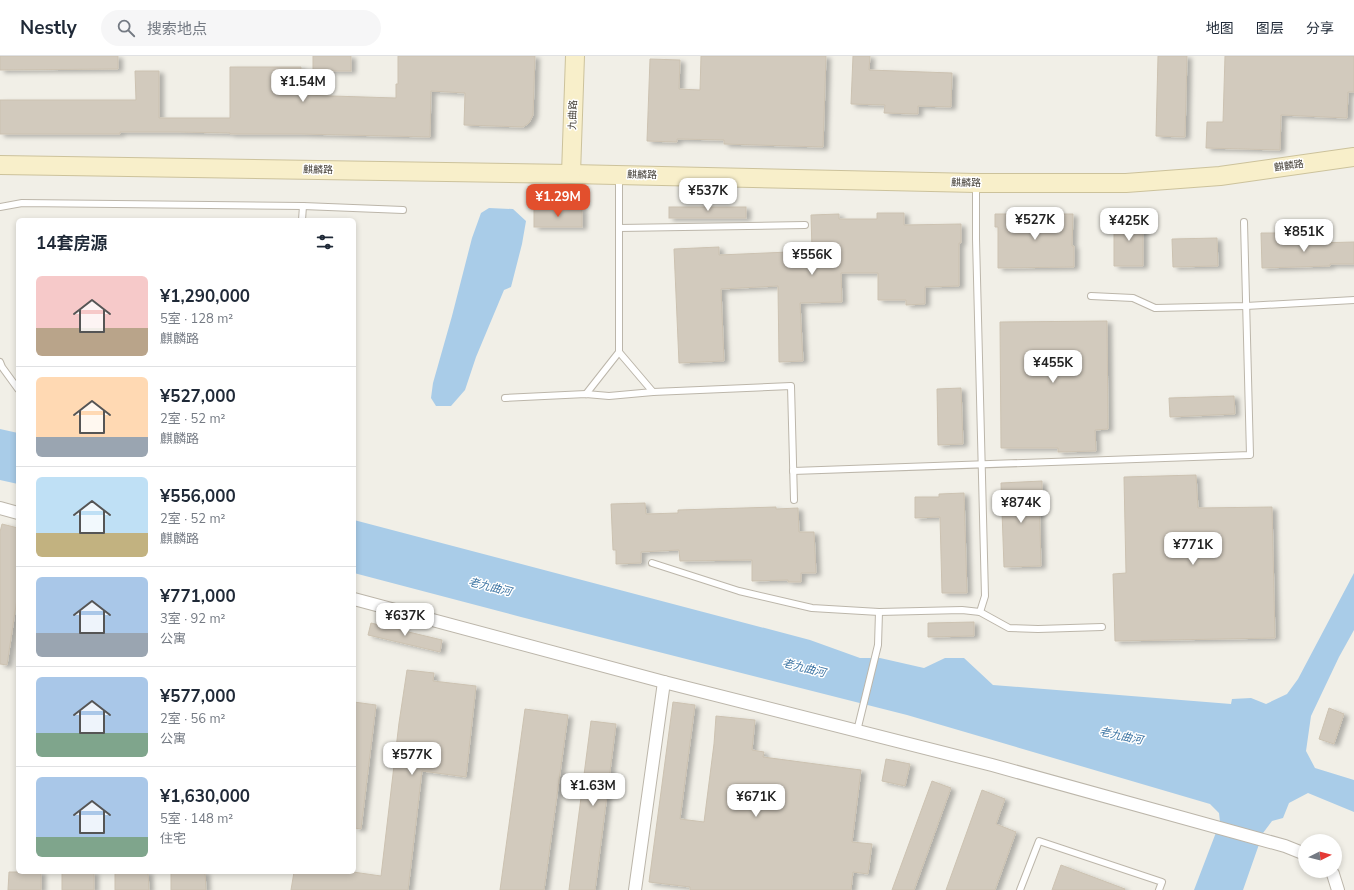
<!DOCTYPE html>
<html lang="zh">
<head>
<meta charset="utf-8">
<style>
	:root { --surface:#fff; --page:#f6f6f7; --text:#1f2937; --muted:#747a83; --line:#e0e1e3; --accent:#e24f2d }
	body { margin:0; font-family:"Nunito Sans","Noto Sans SC",sans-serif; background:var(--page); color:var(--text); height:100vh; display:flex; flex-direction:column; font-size:15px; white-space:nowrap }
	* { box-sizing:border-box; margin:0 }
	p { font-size:13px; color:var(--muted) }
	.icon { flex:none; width:22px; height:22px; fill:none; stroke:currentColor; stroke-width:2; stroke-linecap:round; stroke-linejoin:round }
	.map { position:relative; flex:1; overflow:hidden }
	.details { position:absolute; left:16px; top:162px; width:340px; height:656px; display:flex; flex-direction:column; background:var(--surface); border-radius:6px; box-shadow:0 2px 6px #0003 }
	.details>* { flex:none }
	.needle { width:26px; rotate:84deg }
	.controls { position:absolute; left:1298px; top:778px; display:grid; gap:8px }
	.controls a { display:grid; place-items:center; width:44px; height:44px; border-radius:50%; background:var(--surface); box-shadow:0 2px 6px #0003; font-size:20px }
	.price { position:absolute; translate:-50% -34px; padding:0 9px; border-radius:8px; background:#fff; color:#222; font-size:13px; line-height:26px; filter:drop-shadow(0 1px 2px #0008) }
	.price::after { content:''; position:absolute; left:50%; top:24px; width:12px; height:9px; margin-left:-6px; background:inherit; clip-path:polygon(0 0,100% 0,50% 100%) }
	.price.selected { background:var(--accent); color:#fff }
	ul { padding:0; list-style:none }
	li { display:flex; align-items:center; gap:12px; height:100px; padding:0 20px }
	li+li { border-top:1px solid var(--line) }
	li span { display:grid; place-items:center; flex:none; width:112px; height:80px; border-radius:6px; color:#555 }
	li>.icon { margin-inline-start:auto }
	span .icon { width:48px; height:48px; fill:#fffc; stroke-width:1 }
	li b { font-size:17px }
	h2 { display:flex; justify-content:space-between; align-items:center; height:48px; padding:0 20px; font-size:17px }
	header { display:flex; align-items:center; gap:24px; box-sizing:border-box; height:56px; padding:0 20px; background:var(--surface); border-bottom:1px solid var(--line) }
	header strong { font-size:19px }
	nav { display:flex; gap:22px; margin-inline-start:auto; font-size:14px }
	.search { width:280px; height:36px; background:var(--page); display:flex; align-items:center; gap:10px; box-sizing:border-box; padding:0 14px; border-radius:22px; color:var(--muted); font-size:15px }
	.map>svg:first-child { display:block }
</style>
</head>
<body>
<header>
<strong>Nestly</strong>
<div class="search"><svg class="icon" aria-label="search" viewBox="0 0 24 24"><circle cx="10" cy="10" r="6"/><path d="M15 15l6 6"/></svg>搜索地点</div>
<nav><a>地图</a><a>图层</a><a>分享</a></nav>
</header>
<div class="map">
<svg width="1354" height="834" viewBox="0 0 1354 834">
	<defs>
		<filter id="shadow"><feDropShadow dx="4.5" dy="2.5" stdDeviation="2" flood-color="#0004"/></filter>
	</defs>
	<rect width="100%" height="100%" fill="#f1efe7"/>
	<g fill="#a9cce8">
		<polygon points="489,152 513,153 526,165 522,188 511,231 504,234 476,301 465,334 451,350 436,350 431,342 433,327 452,260 472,182 481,157"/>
		<polygon points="0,373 18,377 18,428 0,424"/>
		<polygon points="354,464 810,584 860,602 880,602 924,612 945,602 964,602 993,629 1231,648 1232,643 1251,642 1266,648 1287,638 1298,623 1354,517 1354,574 1339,601 1311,660 1306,695 1315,712 1354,724 1354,756 1308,737 1289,747 1283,762 1272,765 1263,777 1243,834 1194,834 1220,766 1219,757 1210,748 907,659 521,561 354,517"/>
	</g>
	<g fill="#d2cabd" stroke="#ccc2b1" filter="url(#shadow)">
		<polygon points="0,0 118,0 118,13 0,14"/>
		<rect x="313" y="0" width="38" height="15"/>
		<polygon points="398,0 535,0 533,59 529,67 523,71 464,69 465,37 431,35 430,81 301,78 230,78 230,77 177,76 120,76 120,78 0,78 0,44 136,44 135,15 159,15 159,62 230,62 230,11 301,11 301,39 396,42 396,28 398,28"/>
		<polygon points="701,0 826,0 823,91 724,88 724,84 677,83 677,86 647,85 650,3 680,4 679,33 700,34"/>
		<polygon points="853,0 870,0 869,14 952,17 951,51 918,50 918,58 884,57 885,49 851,48"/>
		<polygon points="1158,0 1187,0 1185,81 1156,80"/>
		<polygon points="1225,0 1354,0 1354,36 1348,36 1347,62 1281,59 1280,94 1206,92 1207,66 1223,66"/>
		<rect x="669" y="151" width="77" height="11"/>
		<rect x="534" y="153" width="48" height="18"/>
		<polygon points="877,157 904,157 904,169 961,168 961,187 959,187 959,230 925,231 925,248 906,249 906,244 878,244 878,217 841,217 842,246 800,247 803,305 779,306 778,230 721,233 724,305 679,307 674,193 719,191 719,199 812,195 811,159 839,158 839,163 877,163"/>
		<polygon points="995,158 1073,158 1072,190 1074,190 1074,211 998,212 998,171 995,171"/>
		<polygon points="1143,161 1143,210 1114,210 1114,162"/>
		<polygon points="1261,177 1279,177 1279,188 1354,186 1354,208 1330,208 1330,210 1262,212"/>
		<polygon points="1217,182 1218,210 1173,211 1172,183"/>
		<polygon points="1107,265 1108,373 1095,374 1096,395 1058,396 1058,392 1001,392 1000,266"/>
		<polygon points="961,332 963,388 938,389 937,333"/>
		<polygon points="1234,340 1235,358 1170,361 1169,342"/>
		<polygon points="1196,419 1198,452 1272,451 1275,582 1115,585 1113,518 1126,517 1124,421"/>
		<polygon points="1042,425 1042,436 1039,436 1041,510 1004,511 1001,427"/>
		<polygon points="964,437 967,537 942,537 940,461 915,462 915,441 939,441 939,438"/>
		<polygon points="645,447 646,458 678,457 678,454 776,451 776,453 798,452 799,476 814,476 816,517 801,517 801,526 788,526 788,524 752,525 752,504 680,505 679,494 641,496 641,507 616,508 616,494 613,494 611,448"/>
		<polygon points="2,468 18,472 18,536 7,609 0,608 0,476"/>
		<polygon points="974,566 974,580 928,581 928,567"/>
		<polygon points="371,567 442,584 440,596 368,579"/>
		<polygon points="407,614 434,617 433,625 476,630 466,721 422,715 408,834 291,834 294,816 353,816 381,820 399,667"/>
		<polygon points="354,646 376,649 361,773 354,772"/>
		<polygon points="673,646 695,649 680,763 704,766 714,688 716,660 755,664 752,694 764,696 763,701 861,714 852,786 872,788 868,818 853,816 851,834 690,834 690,831 649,826"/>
		<polygon points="1329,652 1344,658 1334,688 1319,683"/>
		<polygon points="525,653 568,659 544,834 500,834"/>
		<polygon points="591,665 616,668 595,834 569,834"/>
		<polygon points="886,703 910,708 905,730 882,725"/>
		<polygon points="932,725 951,732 914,834 892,834"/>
		<polygon points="982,734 1005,743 996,768 1016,776 995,834 946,834"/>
		<polygon points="1061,809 1125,833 1124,834 1052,834"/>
		<polygon points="9,816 41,816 41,834 8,834"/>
		<rect x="62" y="816" width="32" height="18"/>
		<polygon points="115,816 148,816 149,834 115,834"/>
		<polygon points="171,816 205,816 206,834 171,834"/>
	</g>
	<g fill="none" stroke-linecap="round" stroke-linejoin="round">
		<defs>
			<g id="lane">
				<polyline points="619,120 619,296 653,336 791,330 794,444"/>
				<polyline points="976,129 976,183 985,540 980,556 1009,572 1038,573 1102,571"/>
				<polyline points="303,150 403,154"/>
				<polyline points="0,151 22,147 303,150 302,164"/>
				<polyline points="619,172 805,169"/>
				<polyline points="1091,240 1133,242 1155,252 1246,250 1354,244"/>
				<polyline points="0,306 2,311 18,333"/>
				<polyline points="586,338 619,296"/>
				<polyline points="505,342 586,338 609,340 653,336"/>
				<polyline points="793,415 1250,399 1244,166"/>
				<polyline points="652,507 739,535 812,552 879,556 962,554 980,556"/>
				<polyline points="857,675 878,589 879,556"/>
				<polyline points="1020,834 1039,785 1162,826 1159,834"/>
			</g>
			<g id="street">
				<polyline points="0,452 18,457"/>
				<polyline points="354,543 664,626 992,709 1285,790 1305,798"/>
				<polyline points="1331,815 1333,818 1338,834"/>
				<polyline points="635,834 664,626"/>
			</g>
			<g id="secondary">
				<polyline points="0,109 571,118 976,127 1126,127 1220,120 1354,101"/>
				<polyline points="571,118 575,0"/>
			</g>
		</defs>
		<use href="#lane" stroke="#bcb6aa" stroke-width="8"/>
		<use href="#street" stroke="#bcb6aa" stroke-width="14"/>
		<use href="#secondary" stroke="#ccc29b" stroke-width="20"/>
		<use href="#lane" stroke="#fff" stroke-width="6"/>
		<use href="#street" stroke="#fff" stroke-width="12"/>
		<use href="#secondary" stroke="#f8efca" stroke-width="18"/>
	</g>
	<g text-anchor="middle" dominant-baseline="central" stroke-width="3" stroke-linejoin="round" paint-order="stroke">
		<g font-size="10" fill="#443f37" stroke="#fff">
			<text transform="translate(573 59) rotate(-88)">九曲路</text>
			<text transform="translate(1289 110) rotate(-8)">麒麟路</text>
			<text transform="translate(318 114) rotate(1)">麒麟路</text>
			<text transform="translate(642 119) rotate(1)">麒麟路</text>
			<text transform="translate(966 127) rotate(1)">麒麟路</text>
		</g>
		<g font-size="11" font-style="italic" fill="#3c74a3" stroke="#fff">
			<text transform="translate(490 531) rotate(14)">老九曲河</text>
			<text transform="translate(804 612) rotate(14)">老九曲河</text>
			<text transform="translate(1121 680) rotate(12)">老九曲河</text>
		</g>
	</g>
</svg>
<div class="controls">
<a><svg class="needle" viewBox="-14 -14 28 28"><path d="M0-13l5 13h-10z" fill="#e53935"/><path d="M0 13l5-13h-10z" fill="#747a83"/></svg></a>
</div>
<b class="price" style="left:303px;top:47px">¥1.54M</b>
<b class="price" style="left:708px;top:156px">¥537K</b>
<b class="price selected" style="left:558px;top:162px">¥1.29M</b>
<b class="price" style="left:1035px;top:185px">¥527K</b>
<b class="price" style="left:1129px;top:186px">¥425K</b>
<b class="price" style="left:1304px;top:197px">¥851K</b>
<b class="price" style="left:812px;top:220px">¥556K</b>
<b class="price" style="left:1053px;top:328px">¥455K</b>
<b class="price" style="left:1021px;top:468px">¥874K</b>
<b class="price" style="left:1193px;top:510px">¥771K</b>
<b class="price" style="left:405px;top:581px">¥637K</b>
<b class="price" style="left:412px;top:720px">¥577K</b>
<b class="price" style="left:593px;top:751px">¥1.63M</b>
<b class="price" style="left:756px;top:762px">¥671K</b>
<section class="details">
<h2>14套房源<svg class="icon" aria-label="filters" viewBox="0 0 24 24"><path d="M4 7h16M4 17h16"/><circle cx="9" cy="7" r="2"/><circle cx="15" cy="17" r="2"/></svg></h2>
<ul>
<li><span style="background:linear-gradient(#f6c9c9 65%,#b9a48a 0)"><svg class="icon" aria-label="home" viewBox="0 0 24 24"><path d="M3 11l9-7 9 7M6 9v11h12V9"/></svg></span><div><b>¥1,290,000</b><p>5室 · 128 m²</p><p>麒麟路</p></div></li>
<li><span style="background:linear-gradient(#ffd9b3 75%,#9aa5b1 0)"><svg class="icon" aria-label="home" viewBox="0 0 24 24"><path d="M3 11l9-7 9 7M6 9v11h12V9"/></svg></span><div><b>¥527,000</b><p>2室 · 52 m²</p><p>麒麟路</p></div></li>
<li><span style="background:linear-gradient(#bfe0f5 70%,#c2b280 0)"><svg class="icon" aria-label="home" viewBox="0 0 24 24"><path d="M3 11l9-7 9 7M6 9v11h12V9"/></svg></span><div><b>¥556,000</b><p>2室 · 52 m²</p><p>麒麟路</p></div></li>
<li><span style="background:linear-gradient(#a9c7e8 70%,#9aa5b1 0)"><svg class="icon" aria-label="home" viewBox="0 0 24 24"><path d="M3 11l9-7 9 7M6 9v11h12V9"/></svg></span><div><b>¥771,000</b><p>3室 · 92 m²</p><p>公寓</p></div></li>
<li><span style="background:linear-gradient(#a9c7e8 70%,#7fa58c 0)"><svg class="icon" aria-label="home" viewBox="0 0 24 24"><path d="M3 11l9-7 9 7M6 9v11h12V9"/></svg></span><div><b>¥577,000</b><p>2室 · 56 m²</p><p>公寓</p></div></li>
<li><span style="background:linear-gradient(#a9c7e8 75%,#7fa58c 0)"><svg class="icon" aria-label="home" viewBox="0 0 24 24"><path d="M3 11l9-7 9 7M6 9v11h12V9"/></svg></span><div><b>¥1,630,000</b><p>5室 · 148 m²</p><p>住宅</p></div></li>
</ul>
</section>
</div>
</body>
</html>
